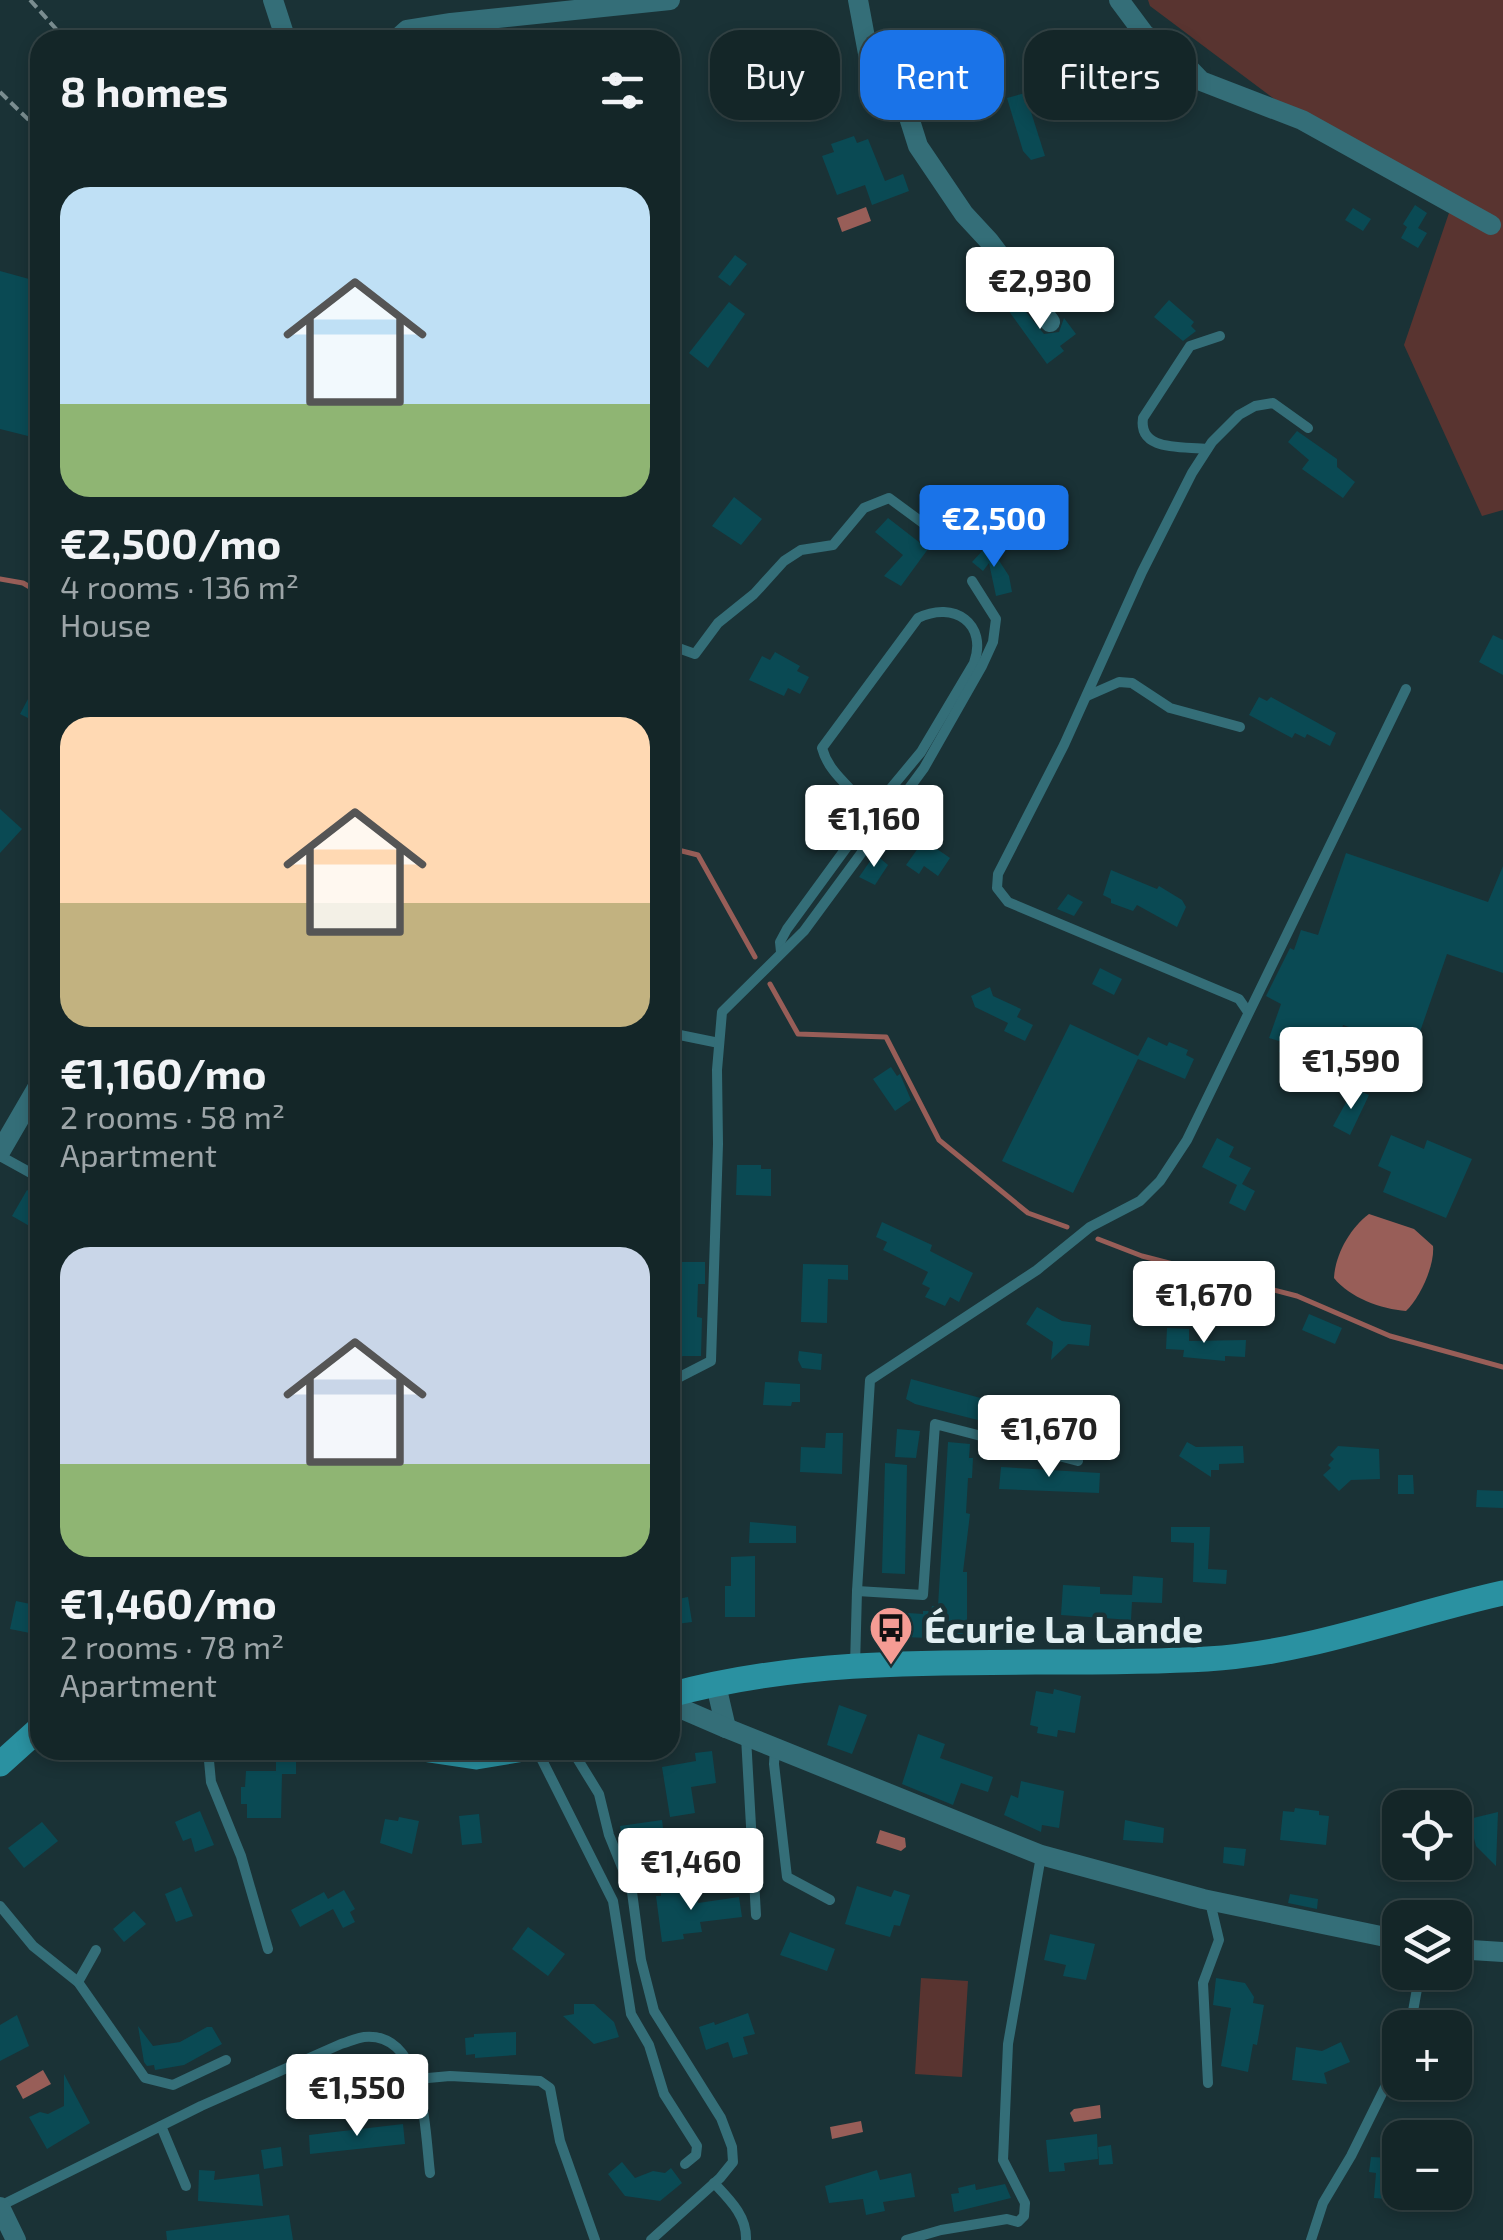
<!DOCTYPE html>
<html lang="en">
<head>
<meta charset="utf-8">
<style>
	:root { --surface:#142628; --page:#1d2e30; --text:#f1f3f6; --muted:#9da5a8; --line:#334345; --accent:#1a73e8 }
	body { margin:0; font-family:"Exo 2",sans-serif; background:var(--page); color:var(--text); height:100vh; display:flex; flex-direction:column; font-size:38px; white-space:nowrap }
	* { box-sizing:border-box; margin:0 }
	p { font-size:32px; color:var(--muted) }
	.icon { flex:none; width:55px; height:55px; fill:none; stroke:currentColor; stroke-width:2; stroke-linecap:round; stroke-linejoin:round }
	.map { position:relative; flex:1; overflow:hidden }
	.sheet { position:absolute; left:30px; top:30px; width:650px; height:1730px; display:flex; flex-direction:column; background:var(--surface); border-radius:30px; box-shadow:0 5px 15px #0003,0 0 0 2px var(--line) }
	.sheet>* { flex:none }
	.top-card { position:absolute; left:710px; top:30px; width:642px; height:90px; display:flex; gap:20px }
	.tools { position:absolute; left:1382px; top:1790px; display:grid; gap:20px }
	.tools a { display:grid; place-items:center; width:90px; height:90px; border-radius:20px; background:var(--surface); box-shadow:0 5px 15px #0003,0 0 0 2px var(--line); font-size:50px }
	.price { position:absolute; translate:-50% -85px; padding:0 22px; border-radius:10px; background:#fff; color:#222; font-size:32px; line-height:65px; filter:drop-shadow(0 2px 5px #0008) }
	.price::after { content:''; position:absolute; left:50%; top:60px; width:30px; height:22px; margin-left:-15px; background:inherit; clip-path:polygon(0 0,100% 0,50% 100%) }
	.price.selected { background:var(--accent); color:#fff }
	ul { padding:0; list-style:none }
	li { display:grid; align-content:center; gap:20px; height:530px; padding:0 30px }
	li span { display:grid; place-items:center; height:310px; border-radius:30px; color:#555 }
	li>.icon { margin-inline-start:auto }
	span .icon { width:180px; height:180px; fill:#fffc; stroke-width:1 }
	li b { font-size:42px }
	h2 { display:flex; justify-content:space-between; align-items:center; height:120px; padding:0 30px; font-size:42px }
	.pill { padding:0 35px; border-radius:30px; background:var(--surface); box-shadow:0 5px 15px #0003,0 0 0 2px var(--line); font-size:35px; line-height:90px }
	.pill.selected { background:var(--accent); color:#fff }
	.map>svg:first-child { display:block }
</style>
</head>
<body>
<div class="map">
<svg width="1503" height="2240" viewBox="0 0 1503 2240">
	<rect width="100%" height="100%" fill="#1a3236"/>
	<g fill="#593430">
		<polygon points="1148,0 1503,0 1503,510 1482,516 1404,345 1451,207 1281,104 1150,6"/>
		<polygon points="921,1978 968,1981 962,2077 915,2074"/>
	</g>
	<g fill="#985e58">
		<polygon points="866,207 871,221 842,232 837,218"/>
		<path d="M 1369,1214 L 1414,1229 L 1433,1246 C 1435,1265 1420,1298 1406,1311 C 1381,1309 1350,1298 1334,1278 C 1335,1255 1350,1228 1369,1214 Z"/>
		<polygon points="880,1830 905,1838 906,1847 901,1851 876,1843"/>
		<polygon points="43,2070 51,2084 23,2099 16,2086"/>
		<polygon points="372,2087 373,2099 337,2103 336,2091"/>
		<polygon points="1100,2105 1101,2118 1074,2122 1070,2113 1074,2109"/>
		<polygon points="861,2121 863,2132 832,2139 830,2127"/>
	</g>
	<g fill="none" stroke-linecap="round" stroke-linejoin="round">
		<g stroke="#985e58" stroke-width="5">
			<polyline points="0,579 23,583 40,593"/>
			<polyline points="670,848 698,855 755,957"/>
			<polyline points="770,984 798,1034 886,1037 939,1140 1028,1213 1067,1227"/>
			<polyline points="1098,1239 1142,1256 1297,1296 1390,1336 1503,1367"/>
		</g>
	</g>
	<g fill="#0a4a54">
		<polygon points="1025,93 1045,156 1031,160 1023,151 1007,98"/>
		<polygon points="854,136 857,143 868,139 885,181 903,174 909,191 872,205 865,185 837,195 822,156 834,152 831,144"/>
		<polygon points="1415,205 1427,213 1418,228 1427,233 1418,248 1401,238 1407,227 1403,224"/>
		<polygon points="1353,208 1371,219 1363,231 1345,220"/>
		<polygon points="735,255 747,264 730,286 718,277"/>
		<polygon points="0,271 40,282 40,439 0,429"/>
		<polygon points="1013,296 1044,334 1059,332 1064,318 1076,334 1060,346 1064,351 1047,364 1003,303"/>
		<polygon points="1169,300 1194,322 1191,326 1196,331 1183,341 1154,317"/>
		<polygon points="729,302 745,314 708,368 689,353"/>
		<polygon points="1297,431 1337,459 1337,467 1355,482 1343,498 1302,469 1309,460 1288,442"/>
		<polygon points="734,497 762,519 741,545 712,526"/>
		<polygon points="888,518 928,549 901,586 884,576 903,555 875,532"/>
		<polygon points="985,539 1009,576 1012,592 996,596 989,563 983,571 972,562 985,548"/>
		<polygon points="1493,635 1503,640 1503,675 1479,662"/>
		<polygon points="775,652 800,666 797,671 809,677 800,694 788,688 784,696 749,680 762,656 770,660"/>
		<polygon points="1259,697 1267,701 1271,697 1336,733 1330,746 1307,734 1305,738 1295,733 1292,738 1249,715"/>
		<polygon points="28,699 40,705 40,724 20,714"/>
		<polygon points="0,809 22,829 0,853"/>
		<polygon points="924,840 950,858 938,876 924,866 919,874 906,865"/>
		<polygon points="1346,853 1488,902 1503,866 1503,973 1447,954 1414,1049 1343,1025 1339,1041 1336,1045 1332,1044 1329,1052 1304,1043 1298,1059 1279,1052 1282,1042 1269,1038 1281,1004 1266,996 1290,948 1294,950 1301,930 1318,935"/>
		<polygon points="875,854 888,865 875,885 859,877"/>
		<polygon points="1111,870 1157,889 1159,886 1182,900 1186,907 1177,927 1137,905 1133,911 1111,903 1111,899 1103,895"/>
		<polygon points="1068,894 1083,902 1074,916 1057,909"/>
		<polygon points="1100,968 1122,979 1114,995 1092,984"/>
		<polygon points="990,987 993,996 1021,1009 1017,1017 1033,1025 1025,1041 1004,1031 1008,1023 975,1007 971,996"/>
		<polygon points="1070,1024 1138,1056 1148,1037 1167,1046 1169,1042 1188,1050 1186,1055 1194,1059 1185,1079 1138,1059 1073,1193 1002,1161"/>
		<polygon points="891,1067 897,1076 900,1074 911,1100 895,1111 873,1079"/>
		<polygon points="1354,1088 1369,1095 1350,1135 1333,1126"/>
		<polygon points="1391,1135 1424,1149 1427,1140 1472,1159 1446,1218 1383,1192 1391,1172 1378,1166"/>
		<polygon points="1217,1138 1234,1147 1229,1157 1251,1168 1242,1184 1255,1191 1245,1211 1229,1203 1237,1185 1202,1167"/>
		<polygon points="737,1165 761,1165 761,1169 771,1169 771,1196 736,1195"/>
		<polygon points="27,1190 40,1198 40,1232 12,1216"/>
		<polygon points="882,1222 932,1245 930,1251 973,1273 959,1302 950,1297 945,1306 925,1297 930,1288 922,1284 928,1272 883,1250 887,1242 876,1237"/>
		<polygon points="670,1262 705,1262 705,1284 698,1284 697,1317 702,1318 701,1356 683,1356 670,1362 676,1295 670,1295"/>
		<polygon points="803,1264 848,1265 848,1280 828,1279 827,1323 801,1322"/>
		<polygon points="1037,1307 1062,1321 1091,1325 1089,1346 1068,1344 1051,1360 1053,1342 1026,1324"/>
		<polygon points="1309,1314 1342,1328 1335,1344 1302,1330"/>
		<polygon points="1167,1328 1189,1329 1189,1341 1246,1340 1245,1357 1225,1356 1225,1361 1183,1357 1184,1350 1166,1349"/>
		<polygon points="799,1351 822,1354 821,1370 802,1368 798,1360"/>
		<polygon points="911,1379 1050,1417 1111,1429 1108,1453 915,1404 906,1399"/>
		<polygon points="765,1382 800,1384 800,1402 792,1402 791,1406 763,1405"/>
		<polygon points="897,1429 920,1431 916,1458 895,1457"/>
		<polygon points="826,1433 843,1433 842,1474 800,1472 801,1447 825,1448"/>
		<polygon points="948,1442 970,1444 969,1458 973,1458 972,1478 968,1478 966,1513 970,1514 963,1572 967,1572 967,1640 906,1637 908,1613 923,1614 923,1611 931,1611 932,1606 938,1606"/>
		<polygon points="1187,1442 1196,1447 1243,1446 1244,1463 1219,1464 1219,1470 1211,1470 1211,1477 1179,1456"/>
		<polygon points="1338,1446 1379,1449 1380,1479 1351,1480 1339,1491 1323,1475 1331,1468 1328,1465 1334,1459 1330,1455"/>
		<polygon points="885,1463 907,1465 905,1574 882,1573"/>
		<polygon points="1001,1467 1100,1473 1099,1493 999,1489"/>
		<polygon points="1398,1475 1413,1475 1414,1494 1398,1494"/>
		<polygon points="1477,1490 1503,1491 1503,1508 1476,1507"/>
		<polygon points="750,1522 796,1526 796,1543 749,1543"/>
		<polygon points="1171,1527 1210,1527 1208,1569 1227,1570 1226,1584 1193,1582 1194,1543 1171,1542"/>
		<polygon points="755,1556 755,1617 725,1617 725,1586 731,1586 731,1557"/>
		<polygon points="1133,1576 1163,1578 1162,1603 1132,1602 1131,1620 1061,1615 1063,1585 1100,1587 1100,1594 1132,1595"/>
		<polygon points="688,1597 692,1622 677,1624 673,1600"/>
		<polygon points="16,1601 40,1606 40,1635 10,1629"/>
		<polygon points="1054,1689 1081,1696 1075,1733 1058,1730 1057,1737 1037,1733 1038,1727 1030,1725 1036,1691 1053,1694"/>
		<polygon points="839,1705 867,1715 852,1754 827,1745"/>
		<polygon points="918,1734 945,1744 940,1758 993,1777 988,1792 961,1783 953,1805 902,1784"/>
		<polygon points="712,1751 716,1783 691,1787 695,1813 670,1817 662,1767 696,1761 695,1753"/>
		<polygon points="276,1759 296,1760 296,1774 282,1774 281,1818 247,1818 247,1804 241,1804 241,1787 245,1787 246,1771 276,1771"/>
		<polygon points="1021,1781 1064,1791 1059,1828 1042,1825 1041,1832 1004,1815 1011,1795 1018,1798"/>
		<polygon points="1295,1808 1319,1811 1319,1815 1329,1816 1326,1845 1280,1840 1283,1811 1294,1812"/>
		<polygon points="200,1811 214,1845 195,1852 191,1838 183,1841 175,1822"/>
		<polygon points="1498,1812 1496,1866 1476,1846 1469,1819"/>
		<polygon points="479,1814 482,1843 462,1845 459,1816"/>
		<polygon points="399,1817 419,1821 412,1854 380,1843 385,1819 398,1821"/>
		<polygon points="662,1820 665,1844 624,1849 620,1826"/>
		<polygon points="1125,1820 1164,1828 1163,1843 1123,1840"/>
		<polygon points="42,1822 58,1841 24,1868 8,1848"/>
		<polygon points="1224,1847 1246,1849 1244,1866 1223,1863"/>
		<polygon points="857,1886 891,1897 894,1890 910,1895 900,1926 894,1925 890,1937 845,1924"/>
		<polygon points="181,1887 193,1916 176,1922 165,1894"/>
		<polygon points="688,1888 689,1892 696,1891 698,1903 739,1897 742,1917 700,1922 702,1932 683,1934 684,1939 662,1942 656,1896 661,1896 661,1892"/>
		<polygon points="344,1890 355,1909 350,1912 355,1922 343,1928 333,1909 300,1927 291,1910 324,1892 328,1899"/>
		<polygon points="1290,1894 1318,1899 1317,1909 1288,1903"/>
		<polygon points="134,1911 146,1924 124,1942 113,1929"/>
		<polygon points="528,1927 565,1954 548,1976 512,1949"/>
		<polygon points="790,1932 835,1949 827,1971 780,1955"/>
		<polygon points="1050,1934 1095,1944 1086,1980 1063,1976 1066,1965 1044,1960"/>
		<polygon points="1216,1978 1245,1983 1254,1997 1253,2003 1264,2005 1257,2045 1253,2044 1248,2072 1221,2066 1231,2008 1213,2005"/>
		<polygon points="574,2004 594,2004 614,2022 619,2037 594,2044 563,2016 574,2014"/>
		<polygon points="748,2013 755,2034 743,2037 748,2054 733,2058 728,2042 706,2050 699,2027 714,2022 715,2025"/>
		<polygon points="17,2015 29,2046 0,2061 0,2025"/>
		<polygon points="138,2026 153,2046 180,2042 207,2027 212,2027 222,2044 184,2065 155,2070 154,2065 147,2066 144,2062"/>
		<polygon points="516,2032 516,2055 475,2058 475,2054 466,2055 465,2038 474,2037 474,2034"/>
		<polygon points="1341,2042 1350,2062 1324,2073 1327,2084 1292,2080 1296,2047 1322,2051"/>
		<polygon points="64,2074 90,2123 47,2149 29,2117 40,2112 48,2114 64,2106"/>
		<polygon points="403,2124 405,2144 310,2154 309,2135"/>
		<polygon points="1097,2134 1098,2159 1064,2163 1065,2171 1049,2172 1046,2140"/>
		<polygon points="1111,2145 1113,2164 1099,2165 1098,2147"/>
		<polygon points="281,2147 283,2166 264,2169 261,2150"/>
		<polygon points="1371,2157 1391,2158 1390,2169 1400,2170 1400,2200 1374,2198 1376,2173 1369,2172"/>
		<polygon points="622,2162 635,2178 653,2171 665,2173 671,2168 682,2183 660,2201 625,2196 608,2174"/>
		<polygon points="199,2170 215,2171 214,2180 259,2174 263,2206 198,2201"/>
		<polygon points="877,2170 880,2180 911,2173 915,2197 883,2202 885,2211 866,2215 863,2199 829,2203 825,2186"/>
		<polygon points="975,2184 976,2190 1005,2184 1011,2198 954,2212 951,2194 959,2193 958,2188"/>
		<polygon points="289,2215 293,2240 167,2240 166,2231"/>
	</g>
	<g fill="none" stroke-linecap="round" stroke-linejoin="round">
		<g stroke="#7a8d90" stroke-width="4" stroke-dasharray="10 5" stroke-linecap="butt">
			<polyline points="30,0 66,40"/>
			<polyline points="0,92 40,131"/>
		</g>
		<g stroke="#346e78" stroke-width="10">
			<path d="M 1207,449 C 1183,446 1138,452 1143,418 L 1190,346 L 1220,336"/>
			<polyline points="670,645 695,654 718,623 754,594 784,561 801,550 833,545 864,508 889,498 946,540"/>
			<polyline points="1087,696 1119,682 1132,683 1170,708 1240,727"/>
			<path d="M 781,952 L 780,942 L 787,929 L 871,814 L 877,805 L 921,752 L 974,663 C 988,624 954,600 918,618 L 822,748 C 830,777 856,789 871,814"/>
			<polyline points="1248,1012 1239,999 1008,902 997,888 998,874 1064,745 1142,572 1192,473 1212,442 1239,415 1255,406 1273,403 1308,428"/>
			<polyline points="670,1033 719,1043"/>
			<polyline points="0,1156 40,1178"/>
			<polyline points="670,1382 711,1361 718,1144 717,1070 722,1012 804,931 924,768 982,666 993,642 996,619 972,581"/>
			<polyline points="857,1591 923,1595 935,1424 1078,1461"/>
			<polyline points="855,1666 857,1591 870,1380 1037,1270 1090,1227 1140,1201 1160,1181 1187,1140 1406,689"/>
			<polyline points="746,1737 756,1915"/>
			<polyline points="775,1748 774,1764 787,1877 830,1900"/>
			<polyline points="208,1750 211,1782 241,1856 268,1949"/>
			<polyline points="537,1750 613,1901 631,2014 649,2045 664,2094 697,2146 696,2155 685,2164"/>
			<polyline points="572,1750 599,1794 609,1835 632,1892 641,1960 654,2011 721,2118 732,2147 733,2162 720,2178 651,2240"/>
			<polyline points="0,1906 33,1946 78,1982 145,2078 173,2085 226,2060"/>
			<polyline points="78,1982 96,1950"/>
			<polyline points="1410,2028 1420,1972"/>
			<polyline points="417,2079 450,2076 540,2081 550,2088 560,2141 595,2240"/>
			<polyline points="1208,2083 1203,1983 1219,1940 1210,1902"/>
			<polyline points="161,2126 186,2186"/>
			<path d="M 714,2183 C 730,2200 747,2216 746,2240"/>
			<path d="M 0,2206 L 201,2106 L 341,2044 C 348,2042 357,2038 364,2037 C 425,2031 425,2133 430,2173"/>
			<polyline points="906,2240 941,2230 1007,2219 1018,2222 1024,2216 1025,2203 1003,2160 1008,2044 1041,1856"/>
			<polyline points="1311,2240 1323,2203 1351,2156 1400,2057"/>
		</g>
		<g stroke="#346e78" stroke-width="20">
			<polyline points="273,0 286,40"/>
			<polyline points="858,0 872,75 906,108 918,146 964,214 989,241 1050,322"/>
			<polyline points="1119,0 1145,35 1171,50 1201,81 1302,120 1491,225"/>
			<polyline points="396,40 407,30 451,23 670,0"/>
			<polyline points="0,1152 40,1083"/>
			<polyline points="716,1685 726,1728"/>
			<polyline points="670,1700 682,1709 726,1728 1041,1855 1203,1899 1400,1940"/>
			<polyline points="1455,1949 1503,1952"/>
			<polyline points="0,2207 16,2240"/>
		</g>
		<g stroke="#2a91a1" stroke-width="25">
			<path d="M 670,1695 C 844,1647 1029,1669 1207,1659 C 1309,1653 1404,1615 1503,1593"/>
			<polyline points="429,1750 476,1757 518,1750"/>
			<polyline points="0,1764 40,1728"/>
		</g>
	</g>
	<defs>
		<symbol id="bus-pin" viewBox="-11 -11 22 30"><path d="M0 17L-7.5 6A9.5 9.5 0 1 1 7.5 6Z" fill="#f59c94" stroke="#1a3236"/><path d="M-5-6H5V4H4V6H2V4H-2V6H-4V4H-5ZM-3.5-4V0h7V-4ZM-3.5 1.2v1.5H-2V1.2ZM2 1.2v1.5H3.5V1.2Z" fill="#111"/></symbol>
	</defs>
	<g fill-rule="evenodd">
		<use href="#bus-pin" x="866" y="1603" width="50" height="68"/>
	</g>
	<g text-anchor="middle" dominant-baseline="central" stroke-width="9" stroke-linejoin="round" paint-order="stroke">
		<g font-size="38" font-weight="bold" fill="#e1eff2" stroke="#1a3236" text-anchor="start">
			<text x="924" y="1628">Écurie La Lande</text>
		</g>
	</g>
</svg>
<div class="tools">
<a><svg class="icon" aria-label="locate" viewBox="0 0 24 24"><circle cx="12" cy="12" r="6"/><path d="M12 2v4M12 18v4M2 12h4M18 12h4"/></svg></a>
<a><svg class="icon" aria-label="layers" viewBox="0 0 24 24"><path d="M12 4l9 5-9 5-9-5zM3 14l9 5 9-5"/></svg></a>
<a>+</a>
<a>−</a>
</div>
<b class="price" style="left:1040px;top:332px">€2,930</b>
<b class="price selected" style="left:994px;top:570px">€2,500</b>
<b class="price" style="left:874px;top:870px">€1,160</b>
<b class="price" style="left:1351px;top:1112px">€1,590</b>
<b class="price" style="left:1204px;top:1346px">€1,670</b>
<b class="price" style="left:1049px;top:1480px">€1,670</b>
<b class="price" style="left:691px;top:1913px">€1,460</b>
<b class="price" style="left:357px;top:2139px">€1,550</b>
<div class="top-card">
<a class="pill">Buy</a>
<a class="pill selected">Rent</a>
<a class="pill">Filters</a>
</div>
<section class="sheet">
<h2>8 homes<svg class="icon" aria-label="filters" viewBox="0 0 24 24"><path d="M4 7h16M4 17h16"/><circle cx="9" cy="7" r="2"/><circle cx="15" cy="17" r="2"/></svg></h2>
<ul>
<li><span style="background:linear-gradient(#bfe0f5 70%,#8fb573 0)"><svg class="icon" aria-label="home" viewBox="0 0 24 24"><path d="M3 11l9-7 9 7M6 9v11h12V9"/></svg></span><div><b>€2,500/mo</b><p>4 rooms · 136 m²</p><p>House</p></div></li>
<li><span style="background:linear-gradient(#ffd9b3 60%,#c2b280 0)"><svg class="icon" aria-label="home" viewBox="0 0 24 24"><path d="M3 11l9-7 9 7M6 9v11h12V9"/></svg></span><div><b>€1,160/mo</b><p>2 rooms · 58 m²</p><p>Apartment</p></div></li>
<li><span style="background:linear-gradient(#c9d6e8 70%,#8fb573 0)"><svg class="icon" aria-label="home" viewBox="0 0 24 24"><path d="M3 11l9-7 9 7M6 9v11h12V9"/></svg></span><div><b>€1,460/mo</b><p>2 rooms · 78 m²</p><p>Apartment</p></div></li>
</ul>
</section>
</div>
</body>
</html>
